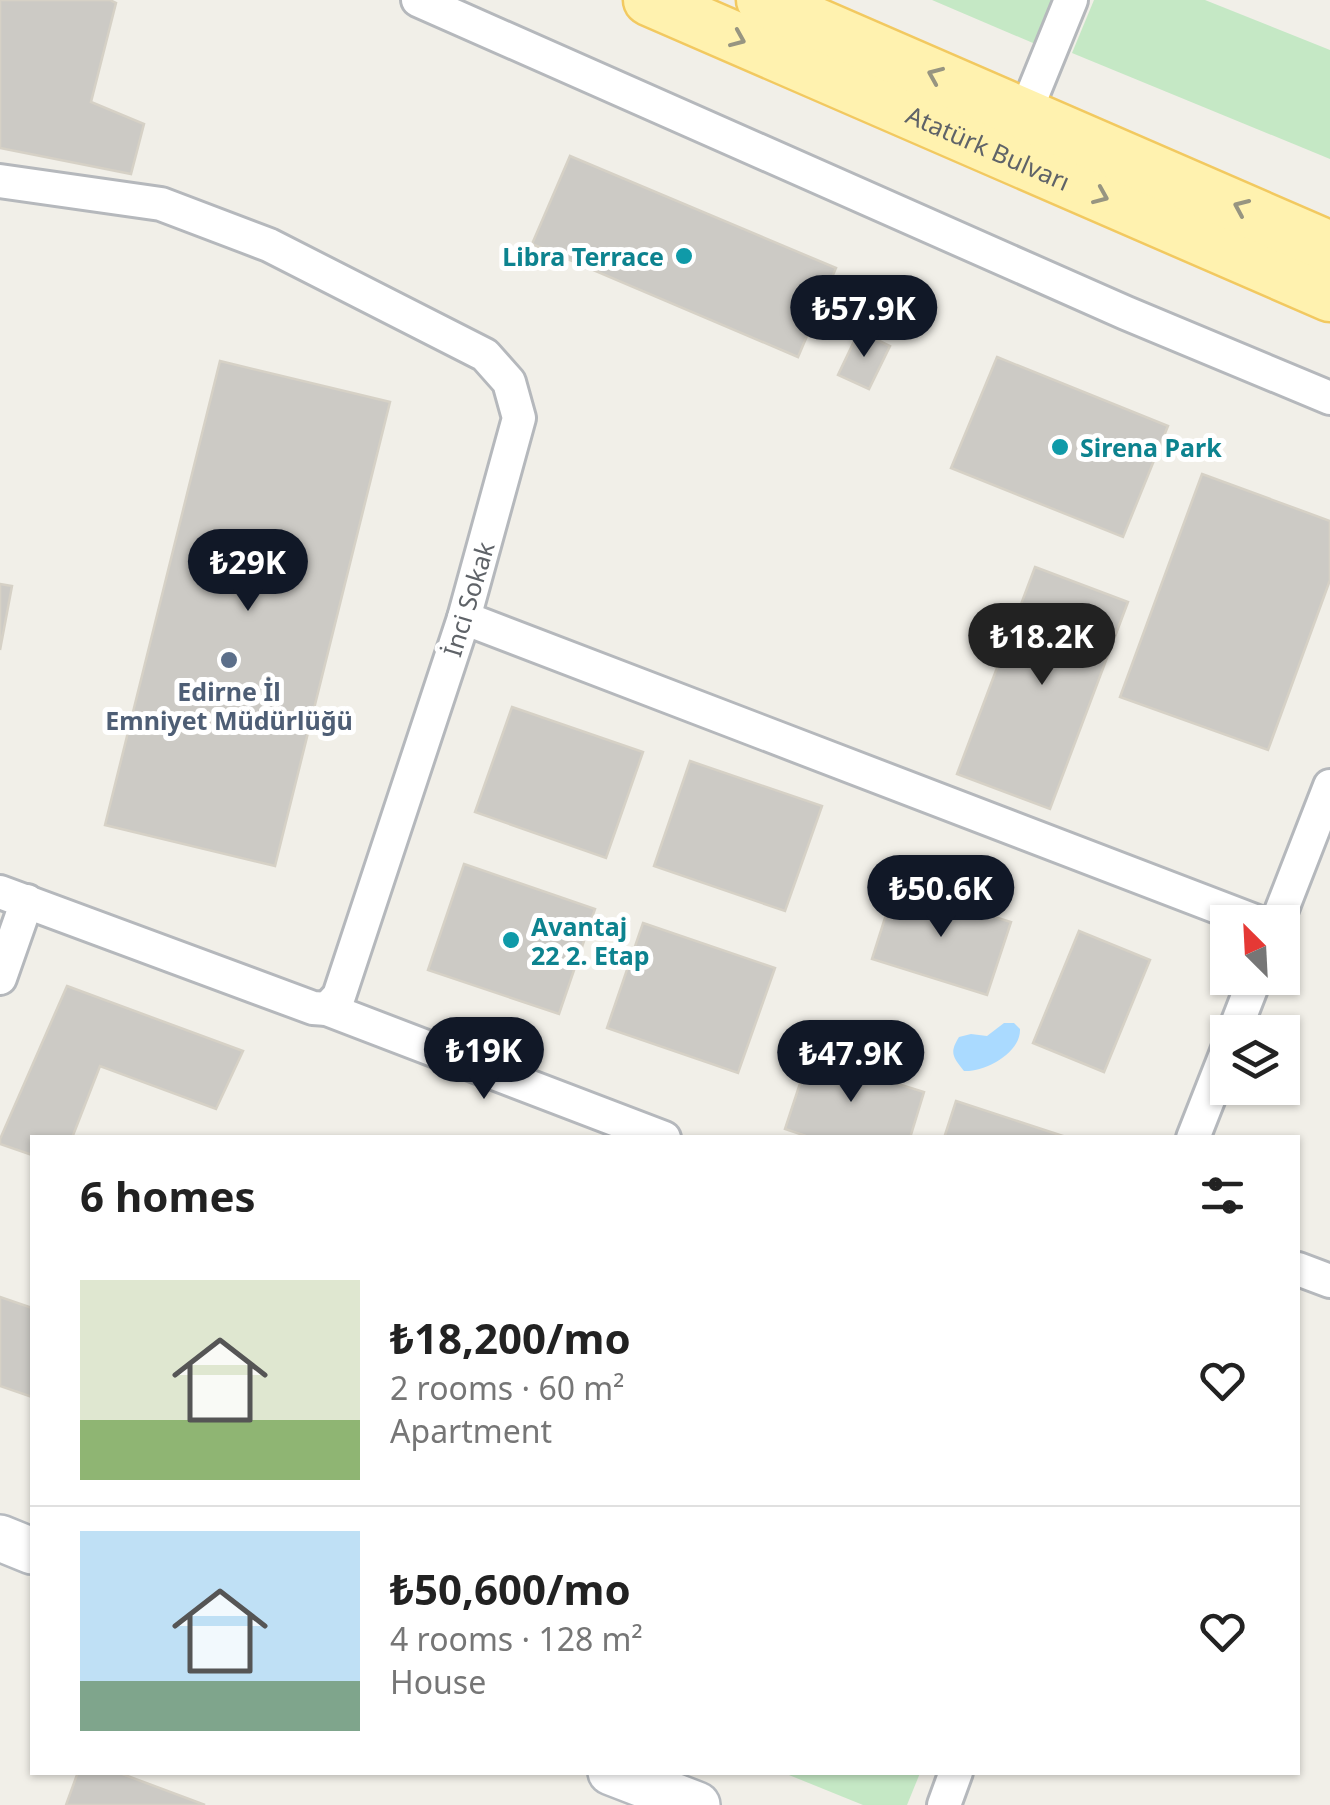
<!DOCTYPE html>
<html lang="en">
<head>
<meta charset="utf-8">
<style>
	:root { --surface:#fff; --page:#f6f6f6; --text:#222; --muted:#767676; --line:#e0e0e0; --accent:#111827 }
	body { margin:0; font-family:"Noto Sans",sans-serif; background:var(--page); color:var(--text); height:100vh; display:flex; flex-direction:column; font-size:38px; white-space:nowrap }
	* { box-sizing:border-box; margin:0 }
	p { font-size:32px; color:var(--muted) }
	.icon { flex:none; width:55px; height:55px; fill:none; stroke:currentColor; stroke-width:2; stroke-linecap:round; stroke-linejoin:round }
	.map { position:relative; flex:1; overflow:hidden }
	.details { position:absolute; left:30px; top:1135px; width:1270px; height:640px; display:flex; flex-direction:column; background:var(--surface); border-radius:0px; box-shadow:0 2px 8px #0004 }
	.details>* { flex:none }
	.needle { width:65px; rotate:336deg }
	.fabs { position:absolute; left:1210px; top:905px; display:grid; gap:20px }
	.fabs a { display:grid; place-items:center; width:90px; height:90px; border-radius:0px; background:var(--surface); box-shadow:0 2px 8px #0004; font-size:50px }
	.price { position:absolute; translate:-50% -85px; padding:0 22px; border-radius:35px; background:var(--accent); color:#fff; font-size:32px; line-height:65px; filter:drop-shadow(0 2px 5px #0008) }
	.price::after { content:''; position:absolute; left:50%; top:60px; width:30px; height:22px; margin-left:-15px; background:inherit; clip-path:polygon(0 0,100% 0,50% 100%) }
	.price.on { background:#222; color:#fff }
	ul { padding:0; list-style:none }
	li { display:flex; align-items:center; gap:30px; height:250px; padding:0 50px }
	li+li { border-top:2px solid var(--line) }
	li span { display:grid; place-items:center; flex:none; width:280px; height:200px; border-radius:0px; color:#555 }
	li>.icon { margin-inline-start:auto }
	span .icon { width:120px; height:120px; fill:#fffc; stroke-width:1 }
	li b { font-size:42px }
	h2 { display:flex; justify-content:space-between; align-items:center; height:120px; padding:0 50px; font-size:42px }
	.map>svg:first-child { display:block }
</style>
</head>
<body>
<div class="map">
<svg width="1330" height="1805" viewBox="0 0 1330 1805">
	<rect width="100%" height="100%" fill="#f1efe8"/>
	<g fill="#c5e8c5">
		<polygon points="932,0 1058,0 1040,46"/>
		<polygon points="1094,0 1205,0 1330,50 1330,159 1072,53"/>
		<polygon points="784,1773 920,1773 907,1805 863,1805"/>
	</g>
	<path fill="#aadaff" d="M 1004,1023 L 1014,1023 L 1020,1029 C 1021,1053 985,1072 964,1071 C 953,1057 949,1053 959,1037 L 971,1034 L 987,1036 Z"/>
	<g fill="#cccac5" stroke="#d6d1c6" stroke-width="2.5">
		<polygon points="0,0 110,0 116,3 91,102 144,124 131,174 0,148"/>
		<polygon points="570,156 836,268 798,357 532,244"/>
		<polygon points="859,331 890,346 869,389 838,375"/>
		<polygon points="997,357 1168,426 1123,537 951,468"/>
		<polygon points="220,361 390,402 275,866 105,825"/>
		<polygon points="1202,474 1330,521 1330,580 1268,750 1120,697"/>
		<polygon points="1035,567 1128,602 1050,809 957,774"/>
		<polygon points="0,584 12,586 0,650"/>
		<polygon points="512,707 643,752 606,858 475,812"/>
		<polygon points="690,761 822,806 785,911 654,866"/>
		<polygon points="464,864 595,909 559,1014 428,970"/>
		<polygon points="895,886 1011,922 987,995 872,959"/>
		<polygon points="643,923 775,968 738,1073 607,1028"/>
		<polygon points="1079,931 1150,960 1104,1072 1033,1043"/>
		<polygon points="67,986 243,1051 216,1109 100,1066 72,1138 32,1138 32,1155 0,1144 0,1139"/>
		<polygon points="809,1056 924,1092 910,1138 812,1138 785,1129"/>
		<polygon points="956,1101 1069,1138 944,1138"/>
		<polygon points="0,1297 32,1308 32,1397 0,1386"/>
		<polygon points="78,1772 117,1772 205,1805 66,1805"/>
	</g>
	<g fill="none" stroke-linecap="round" stroke-linejoin="round">
		<defs>
			<g id="minor">
				<polyline points="418,0 1126,313 1330,398"/>
				<polyline points="1025,113 1071,0"/>
				<polyline points="0,181 161,204 269,245 485,355 509,382 519,418 464,618 339,996 327,1009"/>
				<polyline points="464,618 1257,922"/>
				<polyline points="0,892 313,1008 327,1009 664,1138"/>
				<polyline points="1277,922 1330,786"/>
				<polyline points="0,978 27,901"/>
				<polyline points="1234,1032 1255,978"/>
				<polyline points="1193,1138 1228,1049"/>
				<polyline points="1298,1269 1330,1281"/>
				<polyline points="944,1805 956,1772"/>
			</g>
			<g id="secondary">
				<polyline points="0,1538 32,1551"/>
				<polyline points="611,1772 697,1805"/>
			</g>
			<g id="primary">
				<path id="s1" d="M 649,0 L 1330,296"/>
				<polyline points="762,0 1330,247"/>
			</g>
		</defs>
		<use href="#minor" stroke="#b5b8bc" stroke-width="38"/>
		<use href="#secondary" stroke="#b6babf" stroke-width="50"/>
		<use href="#primary" stroke="#f2c960" stroke-width="55"/>
		<use href="#minor" stroke="#fff" stroke-width="32"/>
		<use href="#secondary" stroke="#fff" stroke-width="45"/>
		<use href="#primary" stroke="#fff2af" stroke-width="50"/>
	</g>
	<defs><path id="oneway-chevron" d="M-2-3.5L2.5 0L-2 3.5" fill="none" stroke-width="1.6" stroke-linecap="round" stroke-linejoin="round" transform="scale(2.5)"/></defs>
	<g stroke="#979581">
		<use href="#oneway-chevron" transform="translate(738 39) rotate(23)"/>
		<use href="#oneway-chevron" transform="translate(935 75) rotate(-157)"/>
		<use href="#oneway-chevron" transform="translate(1101 196) rotate(23)"/>
		<use href="#oneway-chevron" transform="translate(1241 207) rotate(-156)"/>
	</g>
	<g fill="#0f9aa8" stroke="#fff" stroke-width="4">
		<circle cx="684" cy="256" r="10"/>
		<circle cx="1060" cy="447" r="10"/>
		<circle cx="511" cy="940" r="10"/>
	</g>
	<circle fill="#5c6f8a" stroke="#fff" stroke-width="4" cx="229" cy="660" r="10"/>
	<g text-anchor="middle" dominant-baseline="central" stroke-width="10" stroke-linejoin="round" paint-order="stroke">
		<g font-size="25" fill="#5f6368" stroke="#fff">
			<text stroke="none"><textPath href="#s1" startOffset="370">Atatürk Bulvarı</textPath></text>
			<text transform="translate(468 599) rotate(-73)">İnci Sokak</text>
		</g>
		<g font-size="25" font-weight="bold" fill="#0d838f" stroke="#fff" text-anchor="start">
			<text x="664" y="256" text-anchor="end">Libra Terrace</text>
			<text x="1080" y="447">Sirena Park</text>
			<text x="531" y="926">Avantaj<tspan x="531" dy="29">22 2. Etap</tspan></text>
		</g>
		<g font-size="25" font-weight="bold" fill="#4e5e75" stroke="#fff">
			<text x="229" y="691">Edirne İl<tspan x="229" dy="29">Emniyet Müdürlüğü</tspan></text>
		</g>
	</g>
</svg>
<div class="fabs">
<a><svg class="needle" viewBox="-14 -14 28 28"><path d="M0-13l5 13h-10z" fill="#e53935"/><path d="M0 13l5-13h-10z" fill="#767676"/></svg></a>
<a><svg class="icon" aria-label="layers" viewBox="0 0 24 24"><path d="M12 4l9 5-9 5-9-5zM3 14l9 5 9-5"/></svg></a>
</div>
<b class="price" style="left:864px;top:360px">₺57.9K</b>
<b class="price" style="left:248px;top:614px">₺29K</b>
<b class="price on" style="left:1042px;top:688px">₺18.2K</b>
<b class="price" style="left:941px;top:940px">₺50.6K</b>
<b class="price" style="left:484px;top:1102px">₺19K</b>
<b class="price" style="left:851px;top:1105px">₺47.9K</b>
<section class="details">
<h2>6 homes<svg class="icon" aria-label="filters" viewBox="0 0 24 24"><path d="M4 7h16M4 17h16"/><circle cx="9" cy="7" r="2"/><circle cx="15" cy="17" r="2"/></svg></h2>
<ul>
<li><span style="background:linear-gradient(#dfe7d0 70%,#8fb573 0)"><svg class="icon" aria-label="home" viewBox="0 0 24 24"><path d="M3 11l9-7 9 7M6 9v11h12V9"/></svg></span><div><b>₺18,200/mo</b><p>2 rooms · 60 m²</p><p>Apartment</p></div><svg class="icon" aria-label="heart" viewBox="0 0 24 24"><path d="M12 20l-8-8c-3-5 5-10 8-4 3-6 11-1 8 4z"/></svg></li>
<li><span style="background:linear-gradient(#bfe0f5 75%,#7fa58c 0)"><svg class="icon" aria-label="home" viewBox="0 0 24 24"><path d="M3 11l9-7 9 7M6 9v11h12V9"/></svg></span><div><b>₺50,600/mo</b><p>4 rooms · 128 m²</p><p>House</p></div><svg class="icon" aria-label="heart" viewBox="0 0 24 24"><path d="M12 20l-8-8c-3-5 5-10 8-4 3-6 11-1 8 4z"/></svg></li>
</ul>
</section>
</div>
</body>
</html>
